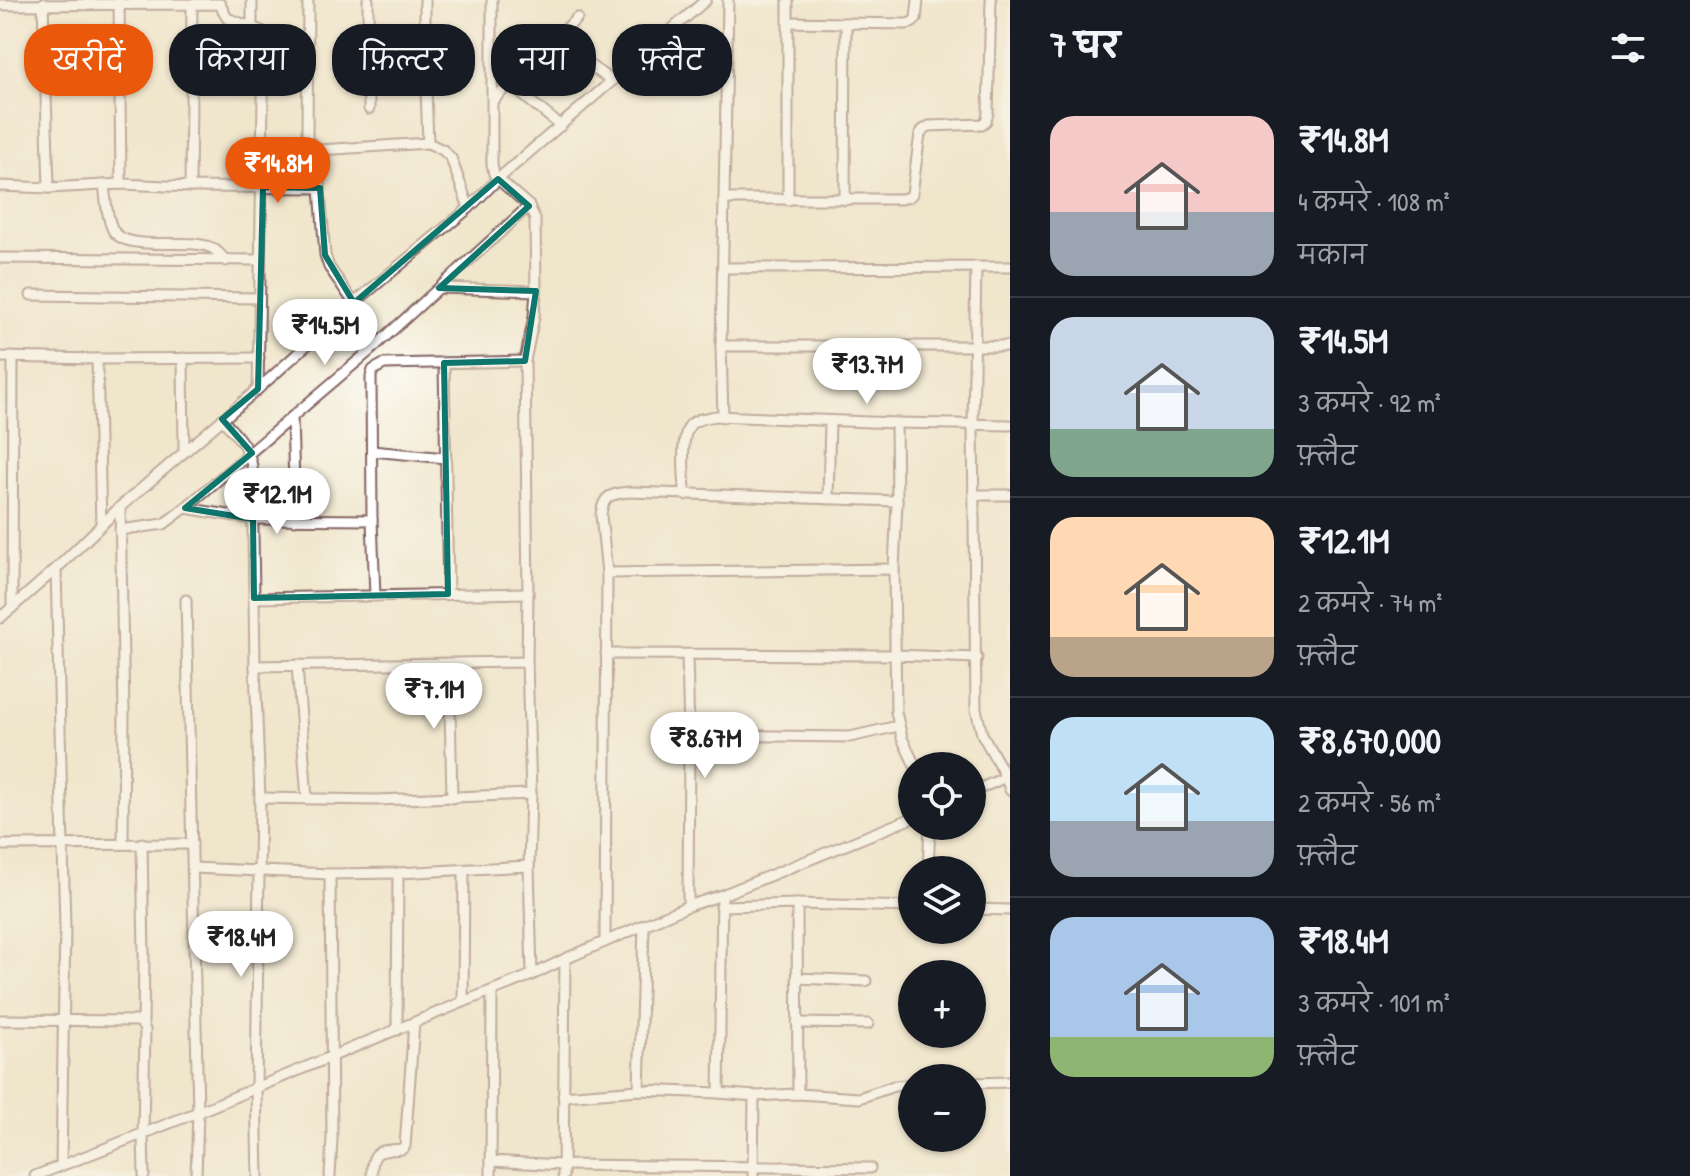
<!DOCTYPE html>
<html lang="hi">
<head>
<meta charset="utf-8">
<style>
	:root { --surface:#171b24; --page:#20242c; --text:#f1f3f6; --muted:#9ea1a6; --line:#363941; --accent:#ea580c }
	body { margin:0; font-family:"Patrick Hand","Playpen Sans Deva",sans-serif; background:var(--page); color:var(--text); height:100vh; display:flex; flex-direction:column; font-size:30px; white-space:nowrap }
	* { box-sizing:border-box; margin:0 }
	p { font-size:26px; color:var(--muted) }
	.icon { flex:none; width:44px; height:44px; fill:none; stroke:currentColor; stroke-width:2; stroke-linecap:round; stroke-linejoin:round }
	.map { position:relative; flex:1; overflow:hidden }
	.side { display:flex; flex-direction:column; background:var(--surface); width:680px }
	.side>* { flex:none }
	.banner { position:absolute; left:24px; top:24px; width:760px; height:72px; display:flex; gap:16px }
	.fabs { position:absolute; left:898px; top:752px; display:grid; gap:16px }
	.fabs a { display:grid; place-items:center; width:88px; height:88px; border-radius:50%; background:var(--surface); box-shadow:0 2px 6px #0004; font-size:40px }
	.price { position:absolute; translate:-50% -68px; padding:0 18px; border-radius:28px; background:#fff; color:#222; font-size:26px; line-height:52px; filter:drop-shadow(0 2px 4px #0008) }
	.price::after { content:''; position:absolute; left:50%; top:48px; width:24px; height:18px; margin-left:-12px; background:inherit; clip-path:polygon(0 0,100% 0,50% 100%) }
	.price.active { background:var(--accent); color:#fff }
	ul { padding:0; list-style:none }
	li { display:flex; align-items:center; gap:24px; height:200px; padding:0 40px }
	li+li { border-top:2px solid var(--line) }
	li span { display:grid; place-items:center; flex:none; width:224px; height:160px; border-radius:24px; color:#555 }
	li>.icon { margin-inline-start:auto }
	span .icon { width:96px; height:96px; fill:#fffc; stroke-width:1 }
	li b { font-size:34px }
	h2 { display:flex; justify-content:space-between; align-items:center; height:96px; padding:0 40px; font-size:34px }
	.chip { padding:0 28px; border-radius:32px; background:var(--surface); box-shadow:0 2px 6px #0004; font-size:28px; line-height:72px }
	.chip.active { background:var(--accent); color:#fff }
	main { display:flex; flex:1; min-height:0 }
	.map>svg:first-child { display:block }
</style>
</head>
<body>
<main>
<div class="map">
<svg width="1010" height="1176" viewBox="0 0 1010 1176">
	<rect width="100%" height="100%" fill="#fdfcf7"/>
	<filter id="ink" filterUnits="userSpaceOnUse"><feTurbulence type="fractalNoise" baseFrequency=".0125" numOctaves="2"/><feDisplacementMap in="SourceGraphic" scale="16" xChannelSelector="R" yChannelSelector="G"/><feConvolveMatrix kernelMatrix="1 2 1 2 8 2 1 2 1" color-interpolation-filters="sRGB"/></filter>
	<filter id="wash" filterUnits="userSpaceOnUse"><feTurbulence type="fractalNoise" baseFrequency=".006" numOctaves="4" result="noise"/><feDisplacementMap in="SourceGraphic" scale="32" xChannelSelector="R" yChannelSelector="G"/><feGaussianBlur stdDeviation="1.8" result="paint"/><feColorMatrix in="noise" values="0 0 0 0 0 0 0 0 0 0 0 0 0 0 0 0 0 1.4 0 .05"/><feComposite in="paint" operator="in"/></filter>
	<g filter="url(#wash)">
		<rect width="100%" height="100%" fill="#f0e6cc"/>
	</g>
	<g filter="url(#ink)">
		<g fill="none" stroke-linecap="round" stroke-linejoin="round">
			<defs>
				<g id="minor">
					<polyline points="119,0 121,184"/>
					<polyline points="252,0 252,26"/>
					<polyline points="308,0 307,140 320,150 320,188 325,255 329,267 354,303"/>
					<polyline points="368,0 369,109"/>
					<polyline points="492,0 492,164 494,174 498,179 529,206 535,219 536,291 534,317 525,361 528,593 527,662 531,794 529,866 532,975"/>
					<polyline points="43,3 49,188"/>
					<path d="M 0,5 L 220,4 L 227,18 L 262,31 L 264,41 C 263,157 259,273 258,389"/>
					<polyline points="788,22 907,24 913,22 916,19 918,0"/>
					<polyline points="554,40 612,81"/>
					<polyline points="425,62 428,143 443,150 451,158 469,208"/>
					<polyline points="368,63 425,62 425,0"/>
					<polyline points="509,84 561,126"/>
					<polyline points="493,100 577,18"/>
					<polyline points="320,150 428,143"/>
					<path d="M 104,185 C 106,198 106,215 112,228 C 123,255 191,236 212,248 C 217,251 222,256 226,261"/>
					<polyline points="0,186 49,188 121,184 190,187 320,188"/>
					<polyline points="190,187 192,5"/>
					<polyline points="724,199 901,199 909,197 912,194 920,134 923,130 929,126 982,124 986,121 988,113 991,0"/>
					<polyline points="788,200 788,0"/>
					<polyline points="845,200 846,23"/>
					<polyline points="0,258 259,260"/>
					<polyline points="976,267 973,424 976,709 982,734 1006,777 1010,790"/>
					<polyline points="724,268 1010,267"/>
					<polyline points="439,288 536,291"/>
					<polyline points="31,295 259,298"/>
					<polyline points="721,346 1010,346"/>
					<polyline points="0,357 97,359 259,358"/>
					<polyline points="183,358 184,451"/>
					<polyline points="97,359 101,524"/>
					<polyline points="444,363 448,594"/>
					<polyline points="292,417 295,520"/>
					<polyline points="723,417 721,346 728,0"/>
					<path d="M 222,419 C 235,434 248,445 252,466 L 255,666 L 260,798 L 256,1088 L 258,1176"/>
					<polyline points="896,423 897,501 894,569 896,712 902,738 915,766"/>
					<polyline points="372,451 446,458"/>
					<path d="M 685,495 C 685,478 679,436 691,424 C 698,418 707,418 716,416 L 896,423 L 1010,425"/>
					<polyline points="974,495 1010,495"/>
					<polyline points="828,499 830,421"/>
					<polyline points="120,507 124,713 123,844"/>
					<polyline points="185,508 253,519 372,520"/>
					<polyline points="120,530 164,524 185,508 373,348 529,206"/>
					<polyline points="56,569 65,927 61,1166"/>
					<polyline points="607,573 894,569"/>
					<polyline points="375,596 372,520 371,377 373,370 384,364 525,361"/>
					<polyline points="254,598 528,593"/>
					<polyline points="186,600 198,1112 196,1176"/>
					<polyline points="12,608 13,357"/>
					<polyline points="0,618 56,569 120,507 258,389 354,303 469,208 498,179 706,0"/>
					<polyline points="606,654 895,655 977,658"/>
					<polyline points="687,655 689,735 688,906"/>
					<polyline points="449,663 452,798"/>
					<polyline points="297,665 307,799"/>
					<polyline points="255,666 527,662"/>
					<polyline points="689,735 850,737 898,726"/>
					<polyline points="972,792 1006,777"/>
					<polyline points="260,798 377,800 531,794"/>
					<polyline points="142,843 144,956 143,1025"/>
					<polyline points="0,845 192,844"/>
					<polyline points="193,868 330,874 398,873 529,866"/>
					<polyline points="928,870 930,826"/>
					<polyline points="330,874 332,1139 330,1176"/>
					<polyline points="797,904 798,1094"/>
					<polyline points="721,906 797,904 912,907"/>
					<polyline points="972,909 1010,910"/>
					<path d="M 605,942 L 607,573 L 601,515 C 603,495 611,494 629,492 L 897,501"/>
					<polyline points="797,978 866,981"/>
					<polyline points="463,1002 464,870"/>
					<polyline points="0,1020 140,1021 145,1030 143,1133 144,1176"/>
					<polyline points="797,1023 868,1024"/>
					<polyline points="397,1030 398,873"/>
					<polyline points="972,1083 1010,1082"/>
					<polyline points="639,1090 644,926"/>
					<polyline points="719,1093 722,895"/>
					<polyline points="563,1096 639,1090 719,1093 754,1096 798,1094 859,1098 894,1086 912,1085"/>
					<polyline points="491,1161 562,1165 870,1168"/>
					<polyline points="35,1176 198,1112 463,1002 532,975 565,959 688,906 722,895 912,818"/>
					<path d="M 372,1176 C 371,1149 379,1151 402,1149 L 405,1146 L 414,1023"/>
					<polyline points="491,1176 492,991"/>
					<polyline points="563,1176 565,959"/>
					<polyline points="753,1176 754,1096"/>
				</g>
			</defs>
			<use href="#minor" stroke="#846563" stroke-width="13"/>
			<use href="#minor" stroke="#fff" stroke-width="9"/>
		</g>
	</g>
	<path d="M0 0H1010V1176H0ZM 498,179 L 529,206 L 439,288 L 536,291 L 525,361 L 444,363 L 448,594 L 254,598 L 253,519 L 185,508 L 252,453 L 222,419 L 258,389 L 263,187 L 320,188 L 325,255 L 354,303 Z" fill="#f0e6cc" fill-opacity=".55" fill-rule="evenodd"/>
	<path fill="none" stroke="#0f766e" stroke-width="6" stroke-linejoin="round" d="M 498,179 L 529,206 L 439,288 L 536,291 L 525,361 L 444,363 L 448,594 L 254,598 L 253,519 L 185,508 L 252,453 L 222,419 L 258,389 L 263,187 L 320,188 L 325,255 L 354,303 Z"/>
</svg>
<div class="fabs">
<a><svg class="icon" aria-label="locate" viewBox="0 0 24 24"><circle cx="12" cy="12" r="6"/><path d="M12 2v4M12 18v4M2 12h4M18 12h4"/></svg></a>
<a><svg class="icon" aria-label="layers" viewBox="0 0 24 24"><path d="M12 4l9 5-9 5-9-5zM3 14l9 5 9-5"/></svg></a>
<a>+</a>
<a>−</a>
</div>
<b class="price active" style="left:278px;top:205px">₹14.8M</b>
<b class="price" style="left:325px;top:367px">₹14.5M</b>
<b class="price" style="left:867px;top:406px">₹13.7M</b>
<b class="price" style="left:277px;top:536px">₹12.1M</b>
<b class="price" style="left:434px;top:731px">₹7.1M</b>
<b class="price" style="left:705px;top:780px">₹8.67M</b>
<b class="price" style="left:241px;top:979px">₹18.4M</b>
<div class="banner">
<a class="chip active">खरीदें</a>
<a class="chip">किराया</a>
<a class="chip">फ़िल्टर</a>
<a class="chip">नया</a>
<a class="chip">फ़्लैट</a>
</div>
</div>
<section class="side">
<h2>7 घर<svg class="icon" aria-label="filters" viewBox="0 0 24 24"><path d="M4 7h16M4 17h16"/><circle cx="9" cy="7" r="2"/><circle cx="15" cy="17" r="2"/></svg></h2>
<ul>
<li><span style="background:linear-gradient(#f6c9c9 60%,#9aa5b1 0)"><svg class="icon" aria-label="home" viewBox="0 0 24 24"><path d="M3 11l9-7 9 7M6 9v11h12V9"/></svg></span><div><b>₹14.8M</b><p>4 कमरे · 108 m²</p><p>मकान</p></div></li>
<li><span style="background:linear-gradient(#c9d6e8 70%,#7fa58c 0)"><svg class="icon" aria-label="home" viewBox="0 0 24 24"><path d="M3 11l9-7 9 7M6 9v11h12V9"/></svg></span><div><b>₹14.5M</b><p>3 कमरे · 92 m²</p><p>फ़्लैट</p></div></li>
<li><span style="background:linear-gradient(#ffd9b3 75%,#b9a48a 0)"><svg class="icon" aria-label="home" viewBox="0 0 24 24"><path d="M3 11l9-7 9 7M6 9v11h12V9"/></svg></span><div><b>₹12.1M</b><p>2 कमरे · 74 m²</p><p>फ़्लैट</p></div></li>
<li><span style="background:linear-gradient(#bfe0f5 65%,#9aa5b1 0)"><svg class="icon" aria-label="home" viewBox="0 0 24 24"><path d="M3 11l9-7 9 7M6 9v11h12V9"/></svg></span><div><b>₹8,670,000</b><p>2 कमरे · 56 m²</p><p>फ़्लैट</p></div></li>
<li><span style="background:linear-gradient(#a9c7e8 75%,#8fb573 0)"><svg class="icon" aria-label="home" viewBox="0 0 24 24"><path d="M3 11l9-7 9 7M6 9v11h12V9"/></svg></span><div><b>₹18.4M</b><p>3 कमरे · 101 m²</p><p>फ़्लैट</p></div></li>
</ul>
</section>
</main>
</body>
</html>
